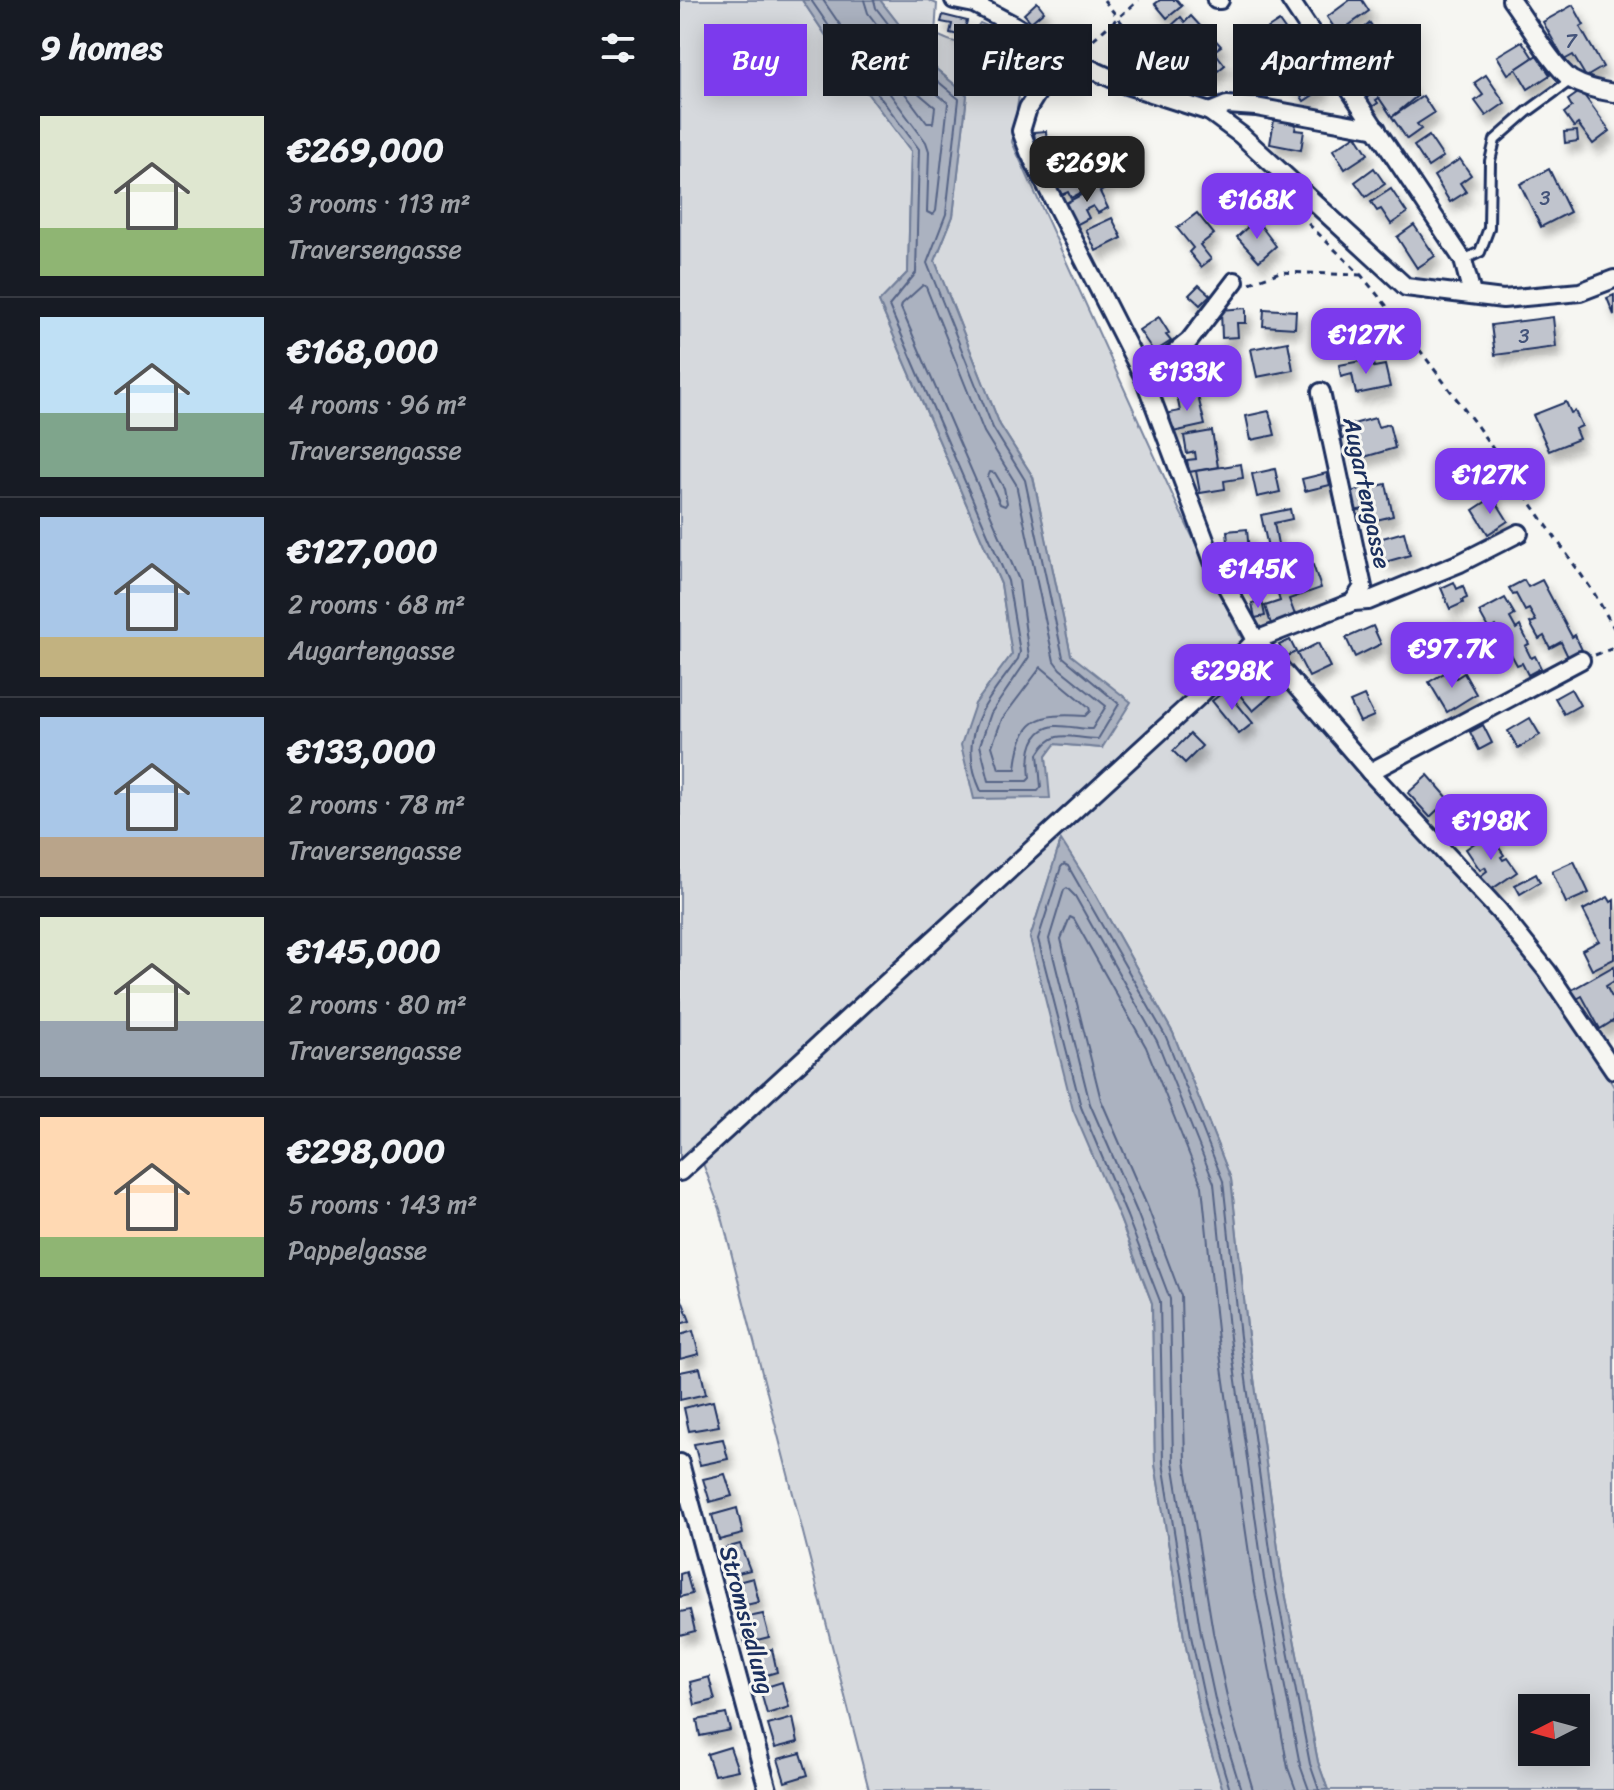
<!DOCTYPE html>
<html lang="en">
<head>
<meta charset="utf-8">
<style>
	:root { --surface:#171b24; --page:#20242c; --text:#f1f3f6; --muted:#9ea1a6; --line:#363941; --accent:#7c3aed }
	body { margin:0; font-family:Sriracha,sans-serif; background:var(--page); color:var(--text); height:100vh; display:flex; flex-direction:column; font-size:30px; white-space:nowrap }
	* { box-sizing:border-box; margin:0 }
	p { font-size:26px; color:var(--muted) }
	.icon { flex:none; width:44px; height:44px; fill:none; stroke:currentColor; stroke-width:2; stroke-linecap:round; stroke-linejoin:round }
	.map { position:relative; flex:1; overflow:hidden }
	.panel { display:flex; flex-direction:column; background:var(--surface); width:680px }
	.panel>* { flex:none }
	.top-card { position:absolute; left:24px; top:24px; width:760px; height:72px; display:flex; gap:16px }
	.needle { width:52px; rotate:264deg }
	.buttons { position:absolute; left:838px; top:1694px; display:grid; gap:16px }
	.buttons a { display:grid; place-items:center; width:72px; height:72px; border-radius:0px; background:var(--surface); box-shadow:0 4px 20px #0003; font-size:40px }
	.price { position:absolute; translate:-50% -68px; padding:0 18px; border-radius:16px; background:var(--accent); color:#fff; font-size:26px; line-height:52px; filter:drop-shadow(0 2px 4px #0008) }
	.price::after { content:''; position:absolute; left:50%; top:48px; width:24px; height:18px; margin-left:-12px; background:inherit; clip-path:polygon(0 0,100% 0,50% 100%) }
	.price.current { background:#222; color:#fff }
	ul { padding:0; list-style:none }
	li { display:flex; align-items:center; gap:24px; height:200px; padding:0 40px }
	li+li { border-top:2px solid var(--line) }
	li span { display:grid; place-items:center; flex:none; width:224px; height:160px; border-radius:0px; color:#555 }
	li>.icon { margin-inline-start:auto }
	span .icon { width:96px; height:96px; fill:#fffc; stroke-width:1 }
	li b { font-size:34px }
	h2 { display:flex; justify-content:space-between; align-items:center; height:96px; padding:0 40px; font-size:34px }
	.pill { padding:0 28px; border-radius:0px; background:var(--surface); box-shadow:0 4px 20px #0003; font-size:28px; line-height:72px }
	.pill.current { background:var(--accent); color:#fff }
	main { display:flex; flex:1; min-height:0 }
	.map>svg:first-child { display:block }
</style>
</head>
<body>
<main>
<section class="panel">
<h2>9 homes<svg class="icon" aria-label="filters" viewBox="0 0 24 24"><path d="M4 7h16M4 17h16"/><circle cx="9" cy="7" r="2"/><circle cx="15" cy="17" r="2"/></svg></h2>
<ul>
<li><span style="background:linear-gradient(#dfe7d0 70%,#8fb573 0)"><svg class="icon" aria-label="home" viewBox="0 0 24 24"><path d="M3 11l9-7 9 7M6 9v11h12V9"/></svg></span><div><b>€269,000</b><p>3 rooms · 113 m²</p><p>Traversengasse</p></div></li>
<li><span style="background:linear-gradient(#bfe0f5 60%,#7fa58c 0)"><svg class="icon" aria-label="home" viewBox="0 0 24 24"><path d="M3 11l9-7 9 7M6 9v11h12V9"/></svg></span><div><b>€168,000</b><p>4 rooms · 96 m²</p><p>Traversengasse</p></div></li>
<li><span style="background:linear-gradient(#a9c7e8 75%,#c2b280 0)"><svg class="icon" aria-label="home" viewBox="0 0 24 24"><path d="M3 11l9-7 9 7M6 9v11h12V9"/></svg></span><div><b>€127,000</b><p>2 rooms · 68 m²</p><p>Augartengasse</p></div></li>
<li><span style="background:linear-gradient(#a9c7e8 75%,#b9a48a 0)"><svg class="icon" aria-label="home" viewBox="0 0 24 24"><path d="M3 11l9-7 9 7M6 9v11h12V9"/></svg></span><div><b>€133,000</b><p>2 rooms · 78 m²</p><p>Traversengasse</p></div></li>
<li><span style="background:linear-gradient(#dfe7d0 65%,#9aa5b1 0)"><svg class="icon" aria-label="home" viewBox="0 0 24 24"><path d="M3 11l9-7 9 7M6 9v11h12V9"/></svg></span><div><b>€145,000</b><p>2 rooms · 80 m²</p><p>Traversengasse</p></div></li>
<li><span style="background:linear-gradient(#ffd9b3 75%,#8fb573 0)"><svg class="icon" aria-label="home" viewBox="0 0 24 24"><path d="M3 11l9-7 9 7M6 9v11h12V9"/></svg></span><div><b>€298,000</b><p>5 rooms · 143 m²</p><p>Pappelgasse</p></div></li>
</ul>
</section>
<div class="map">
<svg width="934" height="1790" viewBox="0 0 934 1790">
	<defs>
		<filter id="shadow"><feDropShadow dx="5" dy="9" stdDeviation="4" flood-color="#0004"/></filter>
	</defs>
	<rect width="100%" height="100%" fill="#f6f6f2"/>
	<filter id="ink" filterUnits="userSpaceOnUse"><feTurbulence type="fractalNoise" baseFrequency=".0125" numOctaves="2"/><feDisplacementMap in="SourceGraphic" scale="16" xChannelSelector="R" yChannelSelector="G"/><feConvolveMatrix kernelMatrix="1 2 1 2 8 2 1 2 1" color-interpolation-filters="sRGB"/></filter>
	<g filter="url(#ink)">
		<path fill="#d6d9dd" stroke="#78849e" stroke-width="2" fill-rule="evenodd" d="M 0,0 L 122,0 L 163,61 L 231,151 L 228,272 L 199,302 L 321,584 L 332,654 L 295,704 L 366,756 L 375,744 L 422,748 L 391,655 L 353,477 L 320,425 L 255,261 L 273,216 L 287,95 L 249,63 L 200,0 L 248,0 L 257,4 L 255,34 C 281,46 282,47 300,23 L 327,34 L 359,66 L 339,95 L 332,142 L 497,505 L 562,639 L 809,906 L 892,1018 L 934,1087 L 934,1790 L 648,1790 L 638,1762 L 602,1577 L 568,1336 L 551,1179 L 493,1033 L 411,887 L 381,841 L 350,938 L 440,1219 L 472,1303 L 475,1464 L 504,1637 L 522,1723 L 543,1790 L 189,1790 L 40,1209 L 16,1145 L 0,1160 ZM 852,1708 L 896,1708 L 896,1752 L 852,1752 Z"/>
		<g fill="#abb2c0" stroke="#717e99" stroke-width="2">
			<polygon points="122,0 200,0 249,63 287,95 273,216 255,261 320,425 353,477 391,655 451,702 422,748 375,744 366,756 370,798 294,799 281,745 295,704 332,654 321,584 199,302 228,272 231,151 163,61"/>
			<polygon points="381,840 411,887 493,1033 551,1179 568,1336 602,1577 638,1762 648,1790 543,1790 522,1723 504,1637 475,1464 472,1303 440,1219 393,1110 350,938"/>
		</g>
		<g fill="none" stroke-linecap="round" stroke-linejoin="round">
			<g stroke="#556385" stroke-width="2">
				<path d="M 131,0 L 170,57 L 239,149 L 236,273 L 209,306 L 328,581 L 340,652 L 338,659 C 306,703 275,734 301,791 L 358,791 L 361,787 L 358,754 C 375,726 390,739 418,739 L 439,704 L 383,657 L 345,480 L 313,428 L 247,263 L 266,214 L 279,99 L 242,68 L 196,8 L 194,0"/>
				<polyline points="143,0 178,51 246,142 249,151 247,212 253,215 256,211 268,103 234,74 188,13 184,0"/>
				<polygon points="225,86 230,86 255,107 253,123 247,123 224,92"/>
				<path d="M 243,285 L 246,287 L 304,432 L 336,484 L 374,661 L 380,669 L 426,706 L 412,729 C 400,729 386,725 374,726 C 348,730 348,759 350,778 L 347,781 L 309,781 L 300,745 L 311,713 L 349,657 L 339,580 L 221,308 L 222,304 Z"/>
				<polygon points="310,472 315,473 324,488 327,503 325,506 320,504 308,477"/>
				<path d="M 361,667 L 409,707 L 410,711 L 405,716 C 357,713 341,718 336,769 L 319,769 L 312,746 L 322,719 Z"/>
				<polyline points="550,1790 529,1720 511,1636 483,1463 480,1301 447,1216 401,1107 358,939 381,867 384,864 388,866 486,1037 543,1181 560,1337 594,1578 630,1764 639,1790"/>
				<polyline points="561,1790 539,1718 521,1634 493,1462 490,1299 457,1212 410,1104 369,939 384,890 387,888 395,896 477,1041 534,1183 550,1338 584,1579 620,1765 629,1790"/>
				<polyline points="573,1790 551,1715 533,1632 505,1461 501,1296 468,1208 421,1100 381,939 390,917 394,919 466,1047 522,1186 538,1340 573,1581 608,1768 616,1790"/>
			</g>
		</g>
		<g fill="#c0c4cd" stroke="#1b2f5e" stroke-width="2" filter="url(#shadow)">
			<polygon points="480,0 497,0 502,6 487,18 475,4"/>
			<polygon points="670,0 682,0 689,11 658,33 647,17"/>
			<polygon points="357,2 364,11 351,22 344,14"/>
			<polygon points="893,5 904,25 900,27 923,67 906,77 893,55 884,60 863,22"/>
			<polygon points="263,15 287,21 283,36 270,33 272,24 261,22"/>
			<polygon points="511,16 523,29 506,44 491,26 501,17 505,22"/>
			<polygon points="599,21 611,38 595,49 598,54 580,67 561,40 576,30 579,34"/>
			<polygon points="690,23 704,43 678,62 665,45"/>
			<polygon points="532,36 541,46 534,51 545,65 529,78 516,61 505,70 499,62"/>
			<polygon points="842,41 853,58 828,74 817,56"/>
			<polygon points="711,49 721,64 691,83 682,68"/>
			<polygon points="857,55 870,75 848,89 836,69"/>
			<polygon points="629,65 644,88 624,101 609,78"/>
			<polygon points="722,74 737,96 712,117 699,98 696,100 698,103 692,107 686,98"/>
			<polygon points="806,75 825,103 806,116 795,101 803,95 794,83"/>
			<polygon points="901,91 930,131 913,144 898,124 894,127 884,113 892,107 888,100"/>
			<polygon points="743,96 754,113 737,124 741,129 727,139 712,117"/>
			<polygon points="594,120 616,124 615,130 624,131 621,150 590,144"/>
			<polygon points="366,131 367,147 356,148 354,132"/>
			<polygon points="897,131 898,141 885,143 884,132"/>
			<polygon points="676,135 688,154 665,169 653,150"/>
			<polygon points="749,136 763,157 748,167 734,146"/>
			<polygon points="780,159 791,175 780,183 786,192 770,202 754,176"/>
			<polygon points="397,164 410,188 391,198 388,192 381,195 372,178"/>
			<polygon points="694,168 705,184 686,197 675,182"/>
			<polygon points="869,169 890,212 861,227 840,184"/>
			<polygon points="423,183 427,188 420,192 428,208 418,213 413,206 405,210 409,218 396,225 384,204"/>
			<polygon points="711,189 727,213 711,224 701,209 697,211 691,202"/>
			<polygon points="517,213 534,234 520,245 531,259 521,267 509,252 513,248 497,228"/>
			<polygon points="432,218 442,238 416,251 406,230"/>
			<polygon points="573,222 578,228 581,226 596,246 579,261 557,237"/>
			<polygon points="734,225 755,256 737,268 717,237"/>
			<polygon points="519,285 530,295 520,305 509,295"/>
			<polygon points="934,295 934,315 927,298"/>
			<polygon points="566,308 566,323 557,323 558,337 542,338 541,310"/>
			<polygon points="584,309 616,311 615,328 583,326"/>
			<polygon points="479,317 489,333 486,335 491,341 474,352 459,330"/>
			<polygon points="873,317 876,347 815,355 811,325"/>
			<polygon points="608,342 613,370 577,377 571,349"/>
			<polygon points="506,354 521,375 503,387 499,382 496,384 486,368"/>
			<polygon points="692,359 694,367 705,365 710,387 676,394 672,374 661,377 659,365"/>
			<polygon points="517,392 525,425 493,432 489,413 500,411 497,396"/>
			<polygon points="886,402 891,413 895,411 902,426 895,429 899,439 869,451 853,415"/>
			<polygon points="589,411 595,435 571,440 566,416"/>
			<polygon points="695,418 698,427 709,424 715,448 674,460 670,444 675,443 673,436 662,439 659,428"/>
			<polygon points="532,431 538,467 509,472 507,460 516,459 515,452 507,454 504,436"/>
			<polygon points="561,464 563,478 544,481 545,489 520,493 516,471"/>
			<polygon points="595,469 600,492 577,497 572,474"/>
			<polygon points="647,473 650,485 625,491 622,479"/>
			<polygon points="706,484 713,516 688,522 685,509 673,511 669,492"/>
			<polygon points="813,497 828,521 808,534 793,510"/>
			<polygon points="610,509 612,519 594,523 599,550 589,552 581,515"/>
			<polygon points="567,529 569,553 549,554 547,531"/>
			<polygon points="724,532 730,555 705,562 699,539"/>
			<polygon points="633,565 641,588 609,599 615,615 591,624 585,606 600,601 598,595 604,593 598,577"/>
			<polygon points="844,580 848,587 862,580 892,637 895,635 902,650 888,657 881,642 870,648 864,636 859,639 850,623 856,621 849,609 845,611 836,594 833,595 829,588"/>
			<polygon points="774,582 777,589 783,586 787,598 782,600 783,603 770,609 761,588"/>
			<polygon points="825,598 835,615 830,618 836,629 840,626 849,644 845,646 851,658 855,656 861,668 848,675 842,663 837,665 831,654 823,658 814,641 822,636 816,626 809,630 799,612"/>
			<polygon points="582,601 585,616 575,618 572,603"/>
			<polygon points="693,626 701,644 675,657 666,638"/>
			<polygon points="610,640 616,652 605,657 599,645"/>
			<polygon points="638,643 650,667 629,677 617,654"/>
			<polygon points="771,669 776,678 784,673 796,694 767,712 749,682"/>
			<polygon points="571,674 581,685 588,678 596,691 573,711 554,688"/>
			<polygon points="891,689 900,705 884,714 875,698"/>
			<polygon points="546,690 573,723 559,734 532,701"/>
			<polygon points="684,696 694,716 680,722 670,702"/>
			<polygon points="850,718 860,735 838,748 828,731"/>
			<polygon points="803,725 812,743 799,750 790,732"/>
			<polygon points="510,734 522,746 505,763 493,751"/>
			<polygon points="748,775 769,799 750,817 728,793"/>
			<polygon points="809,833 824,855 821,857 823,860 827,858 837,872 809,891 799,877 807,871 805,867 800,870 786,849"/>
			<polygon points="894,861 909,893 886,903 872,871"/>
			<polygon points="856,874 860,882 840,894 835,885"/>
			<polygon points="928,897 931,902 934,900 934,959 912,970 902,950 919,941 903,910"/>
			<polygon points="934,966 934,981 926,986 934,1001 934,1023 933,1021 920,1029 902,996 895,1000 890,991"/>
			<polygon points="0,1295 10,1321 0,1324"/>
			<polygon points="13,1331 19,1354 0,1359 0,1335"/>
			<polygon points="20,1368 26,1394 0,1400 0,1372"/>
			<polygon points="33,1401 39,1426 9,1431 4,1408"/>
			<polygon points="43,1439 48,1459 20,1465 14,1444"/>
			<polygon points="45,1474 52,1496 30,1502 23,1479"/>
			<polygon points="57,1508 63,1534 39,1540 32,1515"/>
			<polygon points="60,1544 70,1570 50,1575 42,1549"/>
			<polygon points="6,1572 12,1594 0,1597 0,1574"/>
			<polygon points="73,1578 79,1602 57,1607 50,1584"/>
			<polygon points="10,1610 15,1631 0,1635 0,1612"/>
			<polygon points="83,1614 89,1637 65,1643 59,1619"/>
			<polygon points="92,1649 97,1672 76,1678 70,1655"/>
			<polygon points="29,1677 35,1700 15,1705 10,1682"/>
			<polygon points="102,1682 109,1707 87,1714 80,1689"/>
			<polygon points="46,1714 50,1730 20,1736 17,1720"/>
			<polygon points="113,1718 118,1742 95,1748 88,1725"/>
			<polygon points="50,1747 58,1770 34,1775 27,1754"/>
			<polygon points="121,1753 128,1775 105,1782 98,1759"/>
		</g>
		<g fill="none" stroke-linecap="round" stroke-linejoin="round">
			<defs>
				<polyline id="lane" points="783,260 800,252 809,228 810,161 815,140 847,112 891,80"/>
				<g id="street">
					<polyline points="274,0 294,4 334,25 381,55 446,85 530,112 561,135 726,287 823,299 900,292 934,279"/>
					<polyline points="536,0 540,0"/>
					<polyline points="610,0 783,260 792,294"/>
					<path d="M 831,0 C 846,20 873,67 892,80 C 904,87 921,91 934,93"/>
					<polyline points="381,55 348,108 341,131 349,152 464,378 534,564 576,640 690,772 819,911 867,971 934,1070"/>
					<polyline points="530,112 547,105 576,107 697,129"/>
					<polyline points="464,378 509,341 555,281"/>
					<polyline points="673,602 688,601 780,563 839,533"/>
					<polyline points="690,772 901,660"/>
					<polyline points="0,1172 517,698 576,640 673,602 683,587 641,392"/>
					<polyline points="0,1463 88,1790"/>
				</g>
			</defs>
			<use href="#lane" stroke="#1b2f5e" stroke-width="14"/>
			<use href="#street" stroke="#1b2f5e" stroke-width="22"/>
			<g stroke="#1b2f5e" stroke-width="3" stroke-dasharray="6 6" stroke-linecap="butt">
				<polyline points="424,0 485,78"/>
				<polyline points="404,47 459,0"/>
				<polyline points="611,207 681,275 705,304 797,426 914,593 934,628"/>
				<polyline points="570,283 600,272 680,275"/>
				<polyline points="915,655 934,648"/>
			</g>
			<use href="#lane" stroke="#f6f6f2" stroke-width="8"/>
			<use href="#street" stroke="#f6f6f2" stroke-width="16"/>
		</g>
	</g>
	<g text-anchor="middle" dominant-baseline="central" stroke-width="6" stroke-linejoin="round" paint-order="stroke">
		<g font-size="20" fill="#44547a">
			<text x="891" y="41">7</text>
			<text x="865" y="198">3</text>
			<text x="844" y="336">3</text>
		</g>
		<g font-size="24" fill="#1b2f5e" stroke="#f6f6f2">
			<text transform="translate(687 493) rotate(78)">Augartengasse</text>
			<text transform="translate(67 1620) rotate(75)">Stromsiedlung</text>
		</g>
	</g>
</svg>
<div class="buttons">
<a><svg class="needle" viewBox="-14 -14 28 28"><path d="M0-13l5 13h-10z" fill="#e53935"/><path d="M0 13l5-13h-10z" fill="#9ea1a6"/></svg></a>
</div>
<b class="price current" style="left:407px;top:204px">€269K</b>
<b class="price" style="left:577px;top:241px">€168K</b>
<b class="price" style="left:686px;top:376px">€127K</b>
<b class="price" style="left:507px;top:413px">€133K</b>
<b class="price" style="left:810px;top:516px">€127K</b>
<b class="price" style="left:578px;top:610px">€145K</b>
<b class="price" style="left:772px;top:690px">€97.7K</b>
<b class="price" style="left:552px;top:712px">€298K</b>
<b class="price" style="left:811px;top:862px">€198K</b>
<div class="top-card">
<a class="pill current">Buy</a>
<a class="pill">Rent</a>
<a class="pill">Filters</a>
<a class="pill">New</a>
<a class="pill">Apartment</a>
</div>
</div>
</main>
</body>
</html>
